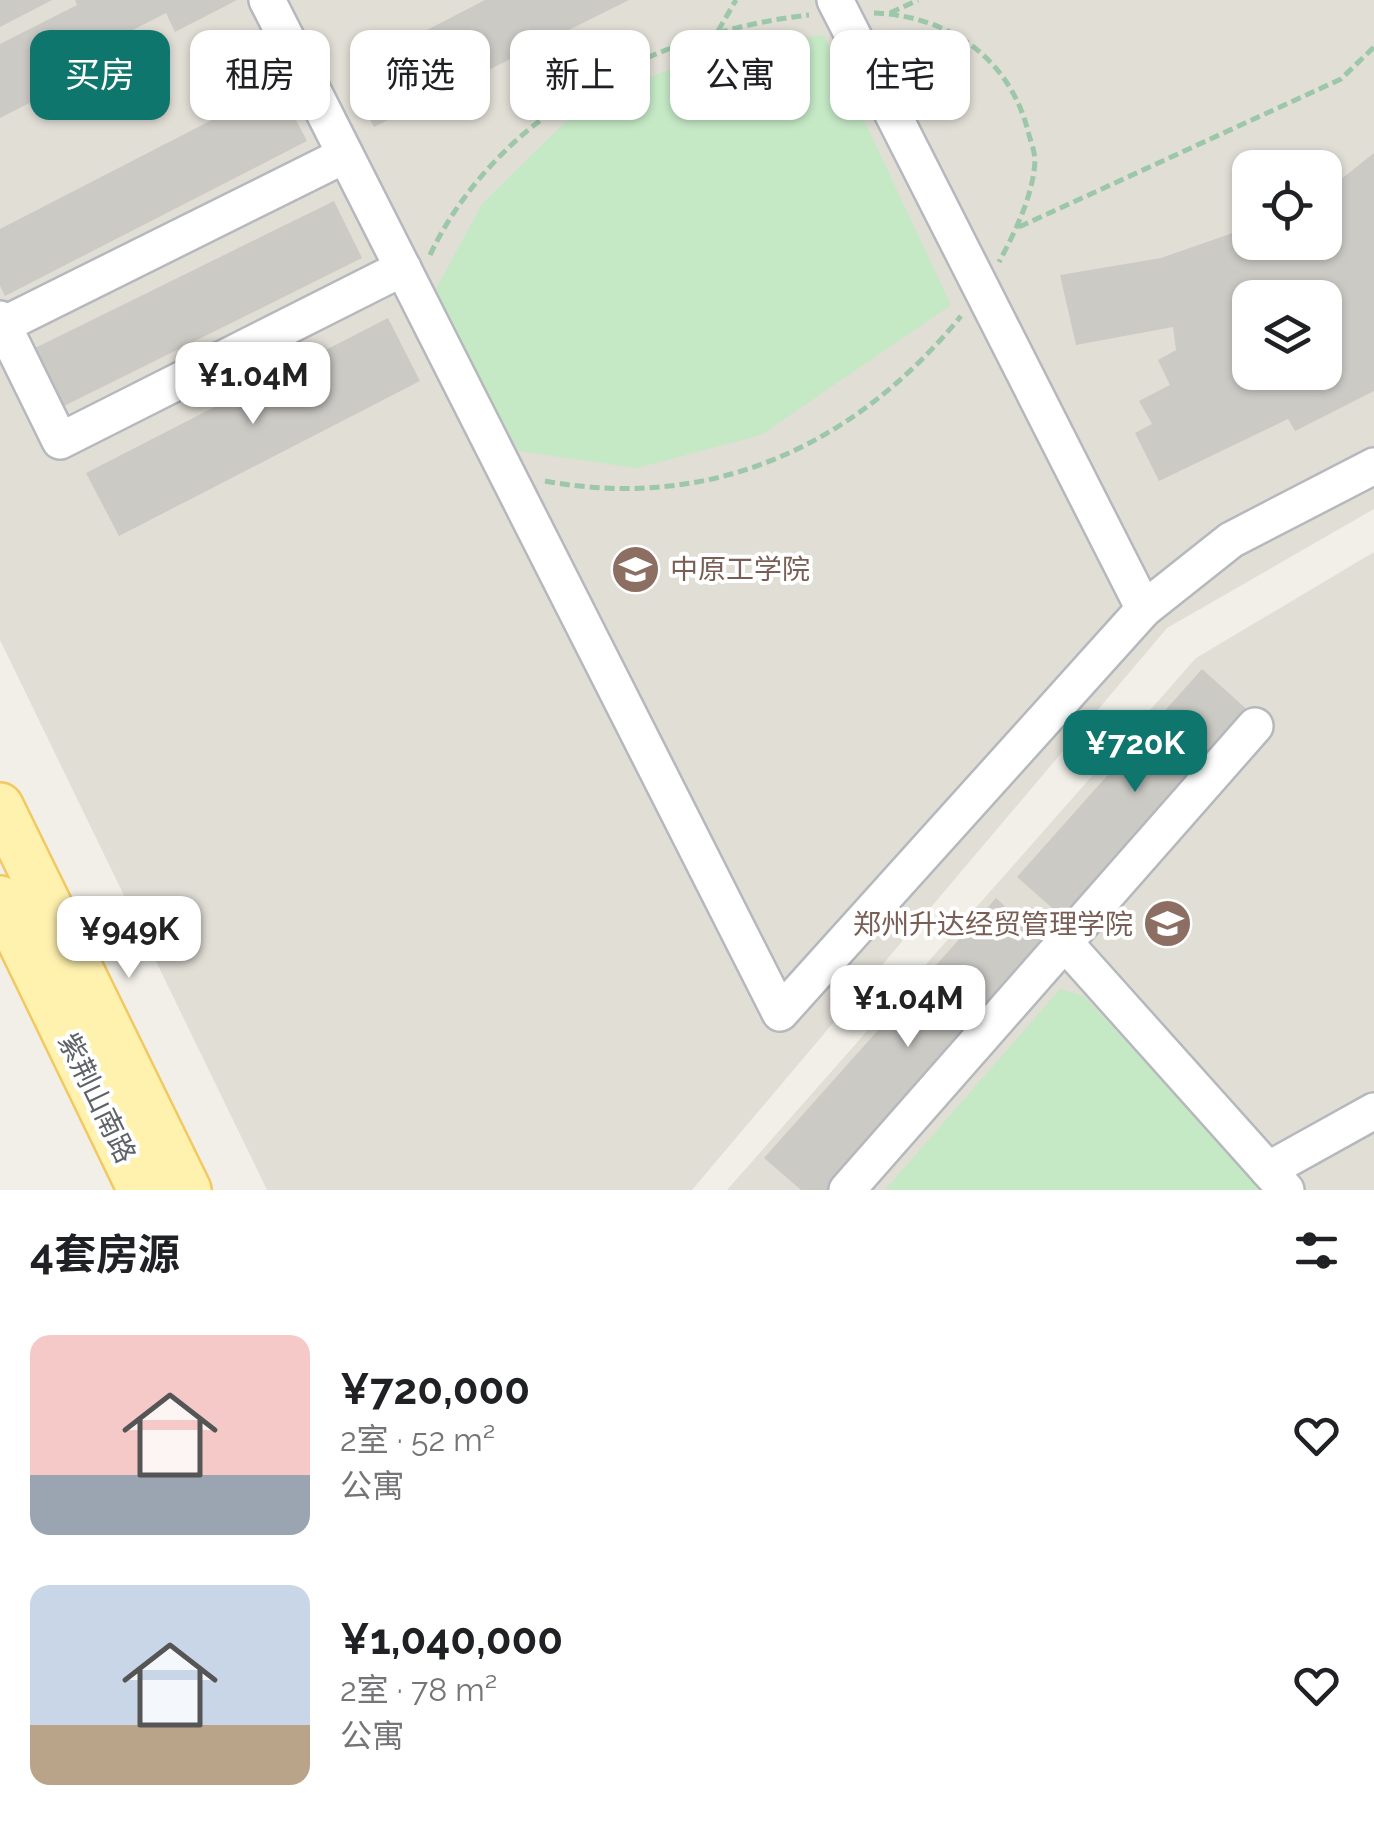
<!DOCTYPE html>
<html lang="zh">
<head>
<meta charset="utf-8">
<style>
	:root { --surface:#fff; --page:#f2f2f2; --text:#202124; --muted:#757577; --accent:#0f766e }
	body { margin:0; font-family:Raleway,"Noto Sans SC",sans-serif; background:var(--page); color:var(--text); height:100vh; display:flex; flex-direction:column; font-size:38px; white-space:nowrap }
	* { box-sizing:border-box; margin:0 }
	p { font-size:32px; color:var(--muted) }
	.icon { flex:none; width:55px; height:55px; fill:none; stroke:currentColor; stroke-width:2; stroke-linecap:round; stroke-linejoin:round }
	.map { position:relative; height:1190px; overflow:hidden }
	.drawer { display:flex; flex-direction:column; background:var(--surface); flex:1 }
	.drawer>* { flex:none }
	.guide { position:absolute; left:30px; top:30px; width:1315px; height:90px; display:flex; gap:20px }
	.controls { position:absolute; left:1232px; top:150px; display:grid; gap:20px }
	.controls a { display:grid; place-items:center; width:110px; height:110px; border-radius:20px; background:var(--surface); box-shadow:0 2px 8px #0004; font-size:50px }
	.price { position:absolute; translate:-50% -85px; padding:0 22px; border-radius:20px; background:#fff; color:#222; font-size:32px; line-height:65px; filter:drop-shadow(0 2px 5px #0008) }
	.price::after { content:''; position:absolute; left:50%; top:60px; width:30px; height:22px; margin-left:-15px; background:inherit; clip-path:polygon(0 0,100% 0,50% 100%) }
	.price.on { background:var(--accent); color:#fff }
	ul { padding:0; list-style:none }
	li { display:flex; align-items:center; gap:30px; height:250px; padding:0 30px }
	li span { display:grid; place-items:center; flex:none; width:280px; height:200px; border-radius:20px; color:#555 }
	li>.icon { margin-inline-start:auto }
	span .icon { width:120px; height:120px; fill:#fffc; stroke-width:1 }
	li b { font-size:42px }
	h2 { display:flex; justify-content:space-between; align-items:center; height:120px; padding:0 30px; font-size:42px }
	.tag { padding:0 35px; border-radius:20px; background:var(--surface); box-shadow:0 2px 8px #0004; font-size:35px; line-height:90px }
	.tag.on { background:var(--accent); color:#fff }
	.map>svg:first-child { display:block }
</style>
</head>
<body>
<div class="map">
<svg width="1374" height="1190" viewBox="0 0 1374 1190">
	<rect width="100%" height="100%" fill="#f1efe8"/>
	<g fill="#e1ded6" fill-rule="evenodd">
		<path d="M 0,0 L 1374,0 L 1374,509 L 1167,628 L 692,1190 L 267,1190 L 0,640 ZM 1250,168 L 1325,168 L 1325,242 L 1250,242 ZM 1250,298 L 1325,298 L 1325,372 L 1250,372 Z"/>
		<polygon points="1374,552 1374,1190 727,1190 1196,658"/>
	</g>
	<g fill="#c5e8c5">
		<polygon points="824,35 951,305 761,435 637,468 519,451 433,294 482,204 564,123 634,83 727,48"/>
		<polygon points="1060,989 1084,996 1262,1190 885,1190"/>
	</g>
	<g fill="#cccac5" fill-rule="evenodd">
		<polygon points="0,0 52,0 0,27"/>
		<polygon points="75,0 237,0 175,32 166,13 98,48 106,64 0,118 0,44 77,5"/>
		<polygon points="485,0 629,0 374,127 351,84 381,69 375,57"/>
		<polygon points="278,86 307,141 5,296 0,286 0,229"/>
		<path d="M 1374,153 L 1374,391 L 1295,431 L 1288,419 L 1159,481 L 1135,433 L 1152,424 L 1139,401 L 1170,385 L 1158,360 L 1176,350 L 1173,327 L 1076,345 L 1060,275 L 1161,258 L 1250,227 L 1250,242 L 1325,242 L 1325,192 ZM 1250,298 L 1325,298 L 1325,372 L 1250,372 Z"/>
		<polygon points="334,201 362,258 60,408 31,350"/>
		<polygon points="388,318 420,381 119,536 86,473"/>
		<polygon points="1202,669 1252,714 1067,921 1017,877"/>
		<polygon points="996,898 1049,946 831,1190 801,1190 764,1158"/>
	</g>
	<g fill="none" stroke-linecap="round" stroke-linejoin="round">
		<defs>
			<g id="minor">
				<polyline points="267,0 780,1013 1144,609 1231,540 1374,466"/>
				<polyline points="835,0 1144,609"/>
				<polyline points="0,319 60,441 403,268"/>
				<polyline points="3,325 345,155"/>
				<polyline points="1065,943 1286,1190"/>
				<polyline points="1268,1170 1374,1111"/>
				<polyline points="847,1190 1255,726"/>
			</g>
			<g id="major">
				<polyline points="0,806 188,1190"/>
				<polyline points="0,899 141,1190"/>
			</g>
		</defs>
		<use href="#minor" stroke="#b5b8bc" stroke-width="40"/>
		<use href="#major" stroke="#f2c960" stroke-width="50"/>
		<g stroke="#9cc7a9" stroke-width="5" stroke-dasharray="10 5" stroke-linecap="butt">
			<path d="M 874,13 C 949,16 1009,58 1028,131 C 1030,140 1035,151 1035,161 C 1033,196 1015,232 999,262"/>
			<polyline points="890,13 918,0"/>
			<polyline points="718,31 736,0"/>
			<polyline points="1019,227 1341,79 1374,47"/>
			<path d="M 430,255 C 498,112 657,32 809,15"/>
			<path d="M 545,481 C 712,512 856,445 961,316"/>
		</g>
		<use href="#minor" stroke="#fff" stroke-width="35"/>
		<use href="#major" stroke="#fff2af" stroke-width="45"/>
	</g>
	<defs>
		<symbol id="university-disc" viewBox="-11 -11 22 22"><circle r="9.5" fill="#8d6e63" stroke="#fff"/><path d="M0-5L7-2L0 1L-7-2ZM-4 1L0 2.5L4 1V4Q0 6-4 4Z" fill="#fff"/></symbol>
	</defs>
	<g fill-rule="evenodd">
		<use href="#university-disc" x="608" y="542" width="55" height="55"/>
		<use href="#university-disc" x="1140" y="896" width="55" height="55"/>
	</g>
	<g text-anchor="middle" dominant-baseline="central" stroke-width="8" stroke-linejoin="round" paint-order="stroke">
		<g font-size="28" fill="#785e54" stroke="#fff" text-anchor="start">
			<text x="670" y="569">中原工学院</text>
			<text x="1133" y="924" text-anchor="end">郑州升达经贸管理学院</text>
		</g>
		<g font-size="28" fill="#5f6368" stroke="#fff">
			<text transform="translate(97 1098) rotate(64)">紫荆山南路</text>
		</g>
	</g>
</svg>
<div class="controls">
<a><svg class="icon" aria-label="locate" viewBox="0 0 24 24"><circle cx="12" cy="12" r="6"/><path d="M12 2v4M12 18v4M2 12h4M18 12h4"/></svg></a>
<a><svg class="icon" aria-label="layers" viewBox="0 0 24 24"><path d="M12 4l9 5-9 5-9-5zM3 14l9 5 9-5"/></svg></a>
</div>
<b class="price" style="left:253px;top:427px">¥1.04M</b>
<b class="price on" style="left:1135px;top:795px">¥720K</b>
<b class="price" style="left:129px;top:981px">¥949K</b>
<b class="price" style="left:908px;top:1050px">¥1.04M</b>
<div class="guide">
<a class="tag on">买房</a>
<a class="tag">租房</a>
<a class="tag">筛选</a>
<a class="tag">新上</a>
<a class="tag">公寓</a>
<a class="tag">住宅</a>
</div>
</div>
<section class="drawer">
<h2>4套房源<svg class="icon" aria-label="filters" viewBox="0 0 24 24"><path d="M4 7h16M4 17h16"/><circle cx="9" cy="7" r="2"/><circle cx="15" cy="17" r="2"/></svg></h2>
<ul>
<li><span style="background:linear-gradient(#f6c9c9 70%,#9aa5b1 0)"><svg class="icon" aria-label="home" viewBox="0 0 24 24"><path d="M3 11l9-7 9 7M6 9v11h12V9"/></svg></span><div><b>¥720,000</b><p>2室 · 52 m²</p><p>公寓</p></div><svg class="icon" aria-label="heart" viewBox="0 0 24 24"><path d="M12 20l-8-8c-3-5 5-10 8-4 3-6 11-1 8 4z"/></svg></li>
<li><span style="background:linear-gradient(#c9d6e8 70%,#b9a48a 0)"><svg class="icon" aria-label="home" viewBox="0 0 24 24"><path d="M3 11l9-7 9 7M6 9v11h12V9"/></svg></span><div><b>¥1,040,000</b><p>2室 · 78 m²</p><p>公寓</p></div><svg class="icon" aria-label="heart" viewBox="0 0 24 24"><path d="M12 20l-8-8c-3-5 5-10 8-4 3-6 11-1 8 4z"/></svg></li>
</ul>
</section>
</body>
</html>
